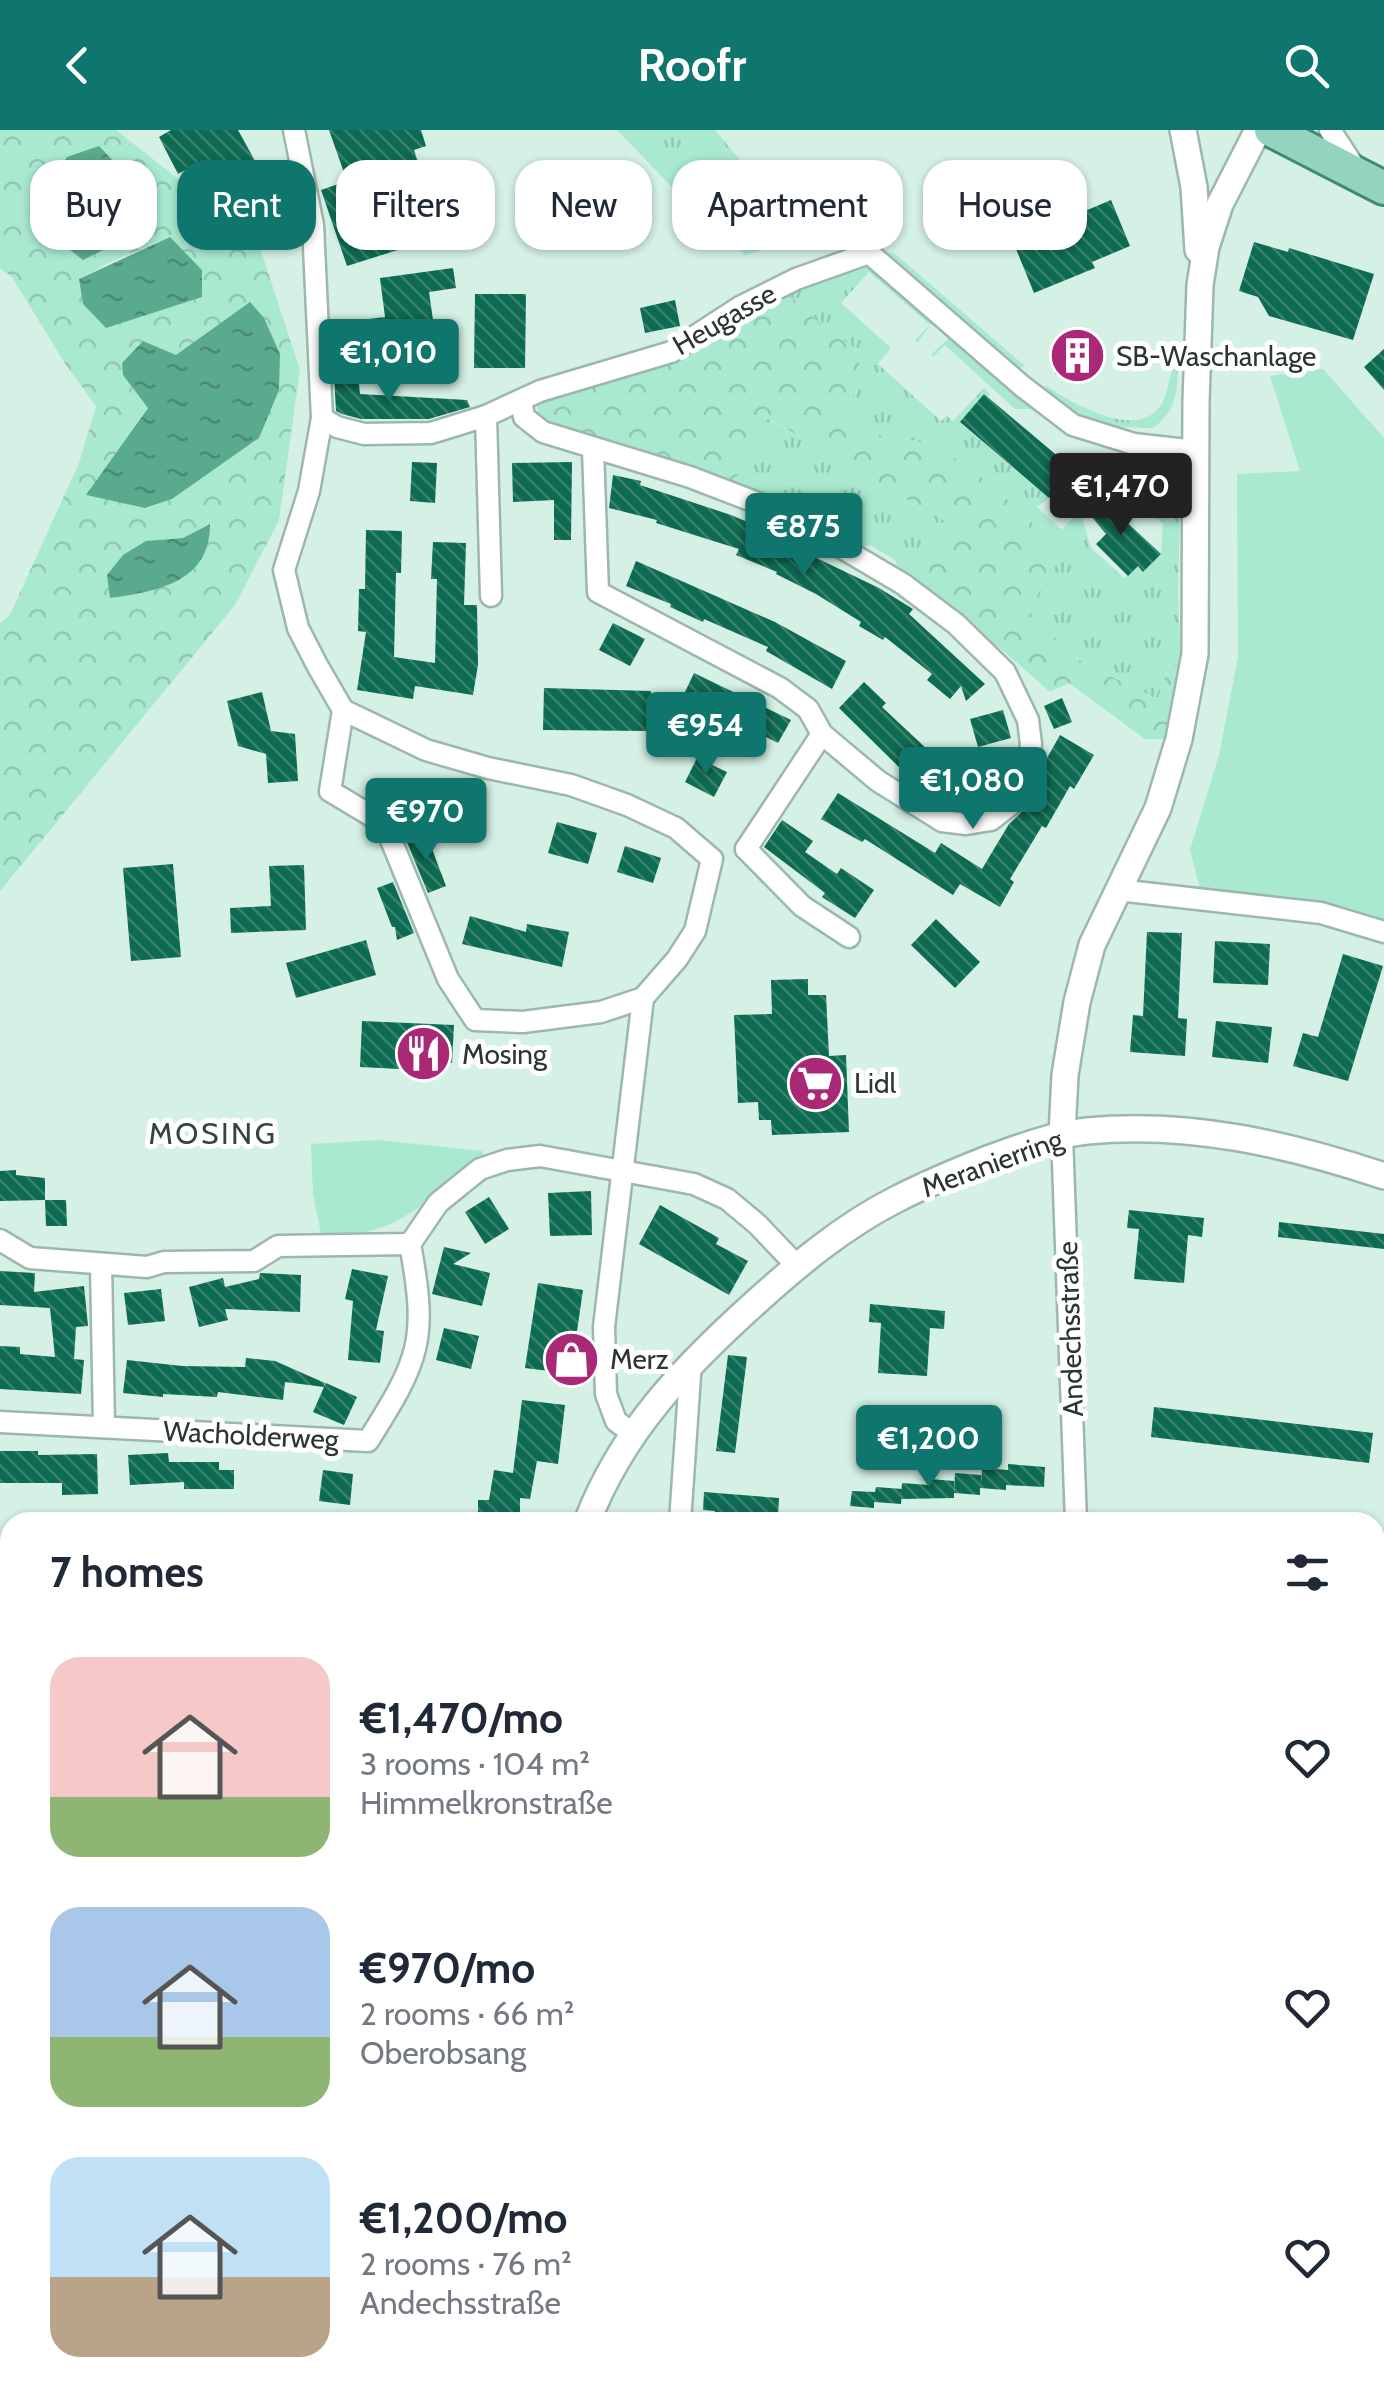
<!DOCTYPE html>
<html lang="en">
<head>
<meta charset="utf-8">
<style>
	:root { --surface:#fff; --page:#f6f6f7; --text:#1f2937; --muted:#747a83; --accent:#0f766e }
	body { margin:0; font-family:Cabin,sans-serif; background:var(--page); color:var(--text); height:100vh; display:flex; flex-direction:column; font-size:38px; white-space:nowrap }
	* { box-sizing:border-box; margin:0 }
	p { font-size:32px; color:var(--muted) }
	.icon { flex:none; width:55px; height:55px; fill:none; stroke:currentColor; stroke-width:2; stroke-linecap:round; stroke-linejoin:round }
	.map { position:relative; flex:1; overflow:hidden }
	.panel { position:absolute; left:0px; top:1382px; width:1385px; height:892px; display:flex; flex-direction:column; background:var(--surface); border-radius:30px 30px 0 0; box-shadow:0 2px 8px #0004 }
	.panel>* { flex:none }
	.hud { position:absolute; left:30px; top:30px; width:1325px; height:90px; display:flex; gap:20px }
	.price { position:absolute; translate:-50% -85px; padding:0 22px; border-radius:10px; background:var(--accent); color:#fff; font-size:32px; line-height:65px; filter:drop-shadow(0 2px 5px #0008) }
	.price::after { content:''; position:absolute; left:50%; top:60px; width:30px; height:22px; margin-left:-15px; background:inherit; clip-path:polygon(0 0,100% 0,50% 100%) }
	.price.selected { background:#222; color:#fff }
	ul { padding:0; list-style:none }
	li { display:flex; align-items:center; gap:30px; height:250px; padding:0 50px }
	li span { display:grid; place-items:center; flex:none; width:280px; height:200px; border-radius:30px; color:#555 }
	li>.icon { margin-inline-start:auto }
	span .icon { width:120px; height:120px; fill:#fffc; stroke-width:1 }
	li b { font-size:42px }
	h2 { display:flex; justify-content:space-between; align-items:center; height:120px; padding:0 50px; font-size:42px }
	.tag { padding:0 35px; border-radius:30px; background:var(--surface); box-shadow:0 2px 8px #0004; font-size:35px; line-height:90px }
	.tag.selected { background:var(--accent); color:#fff }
	header { display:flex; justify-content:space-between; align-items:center; height:130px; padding:0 50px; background:var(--accent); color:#fff; font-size:45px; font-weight:700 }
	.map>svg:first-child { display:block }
</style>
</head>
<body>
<header><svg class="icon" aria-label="back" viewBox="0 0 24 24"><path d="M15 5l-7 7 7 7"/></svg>Roofr<svg class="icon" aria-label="search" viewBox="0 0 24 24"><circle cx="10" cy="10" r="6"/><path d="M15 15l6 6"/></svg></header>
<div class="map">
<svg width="1384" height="2274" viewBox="0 0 1384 2274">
	<defs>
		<pattern id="grass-tufts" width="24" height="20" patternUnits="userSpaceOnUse" patternTransform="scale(2.5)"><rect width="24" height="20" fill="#a8e9d0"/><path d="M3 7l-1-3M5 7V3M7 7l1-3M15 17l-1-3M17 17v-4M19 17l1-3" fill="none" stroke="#91c8b3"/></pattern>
		<pattern id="forest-crowns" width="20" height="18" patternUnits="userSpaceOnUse" patternTransform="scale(2.5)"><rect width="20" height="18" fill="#a8e9d0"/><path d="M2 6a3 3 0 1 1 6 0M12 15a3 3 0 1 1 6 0" fill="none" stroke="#91c8b3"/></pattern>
		<pattern id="water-ripples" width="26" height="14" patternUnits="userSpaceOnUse" patternTransform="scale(2.5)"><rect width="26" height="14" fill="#5aaa8e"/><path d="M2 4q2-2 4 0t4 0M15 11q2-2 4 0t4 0" fill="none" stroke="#4b8b75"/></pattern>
		<pattern id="building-back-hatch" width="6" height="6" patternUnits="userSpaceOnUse" patternTransform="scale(2.5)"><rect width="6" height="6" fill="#0d6b52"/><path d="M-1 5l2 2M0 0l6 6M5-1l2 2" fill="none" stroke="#3a816e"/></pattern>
	</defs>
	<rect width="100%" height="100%" fill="#d5f0e5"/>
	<g fill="url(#grass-tufts)">
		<polygon points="617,0 715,0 804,107 745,125 692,78"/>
		<polygon points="893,122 1025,236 1015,240 885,124"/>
		<polygon points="866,133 933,192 917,213 915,210 930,195 869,142 841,173 891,218 878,234 941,291 947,286 953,291 984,258 990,264 988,267 985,265 960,293 1049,368 1037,377 1062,400 1076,384 1059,368 1075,350 1088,353 1082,388 1091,418 1124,448 1138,436 1143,441 1161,424 1163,394 1145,376 1158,373 1154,347 1118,333 1119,325 1163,343 1180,376 1178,465 1181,539 1169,533 1158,570 1074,527 1028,481 1029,388 970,337 928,313 878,305 850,282 860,228 854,217 828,201 784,160"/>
		<polygon points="951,206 1032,279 1015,279 945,215 933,227 931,225"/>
		<path d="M 1177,230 C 1179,258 1177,281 1153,298 C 1110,299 1079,288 1044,264 L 1045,255 C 1070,272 1137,312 1161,275 C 1169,262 1168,244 1177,230 Z"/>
		<path d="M 765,287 L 949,393 L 915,455 L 900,443 L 895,430 L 870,415 L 859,417 L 809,390 L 805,380 C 791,373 781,365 767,370 L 733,354 Z"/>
		<polygon points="1375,1959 1384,1959 1384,2026 1375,2055"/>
	</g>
	<g fill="url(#forest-crowns)" fill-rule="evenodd">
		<path d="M 0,0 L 116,0 L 197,64 L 259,115 L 300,240 L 279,390 L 235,475 L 0,761 L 0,493 L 10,485 L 79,333 L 96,276 L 66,235 L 12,147 L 0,138 ZM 67,27 L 151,96 L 124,109 L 32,76 ZM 170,107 L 202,167 L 106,197 L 79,149 L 108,133 ZM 251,173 L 259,308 L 172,369 L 146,378 L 87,365 L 148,277 L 123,245 L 122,233 L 143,212 L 175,226 ZM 209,394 L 110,468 L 146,411 L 183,408 Z"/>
		<polygon points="784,160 828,201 854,217 860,228 850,282 878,305 928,313 970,337 1029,388 1057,434 1028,481 1074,527 1157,570 1170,532 1191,545 1179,609 1145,609 1069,553 1050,562 1006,523 915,455 948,393 766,287 733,354 547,296 539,288 536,271 713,213"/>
	</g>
	<g fill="#a8e9d0">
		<polygon points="1323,239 1384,308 1384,802 1203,771 1190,720 1219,625 1238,527 1237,344 1300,341 1270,246"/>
		<path d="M 378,1010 L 482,1021 L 484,1027 C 429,1066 395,1113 321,1103 L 313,1065 L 311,1014 Z"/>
	</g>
	<g fill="url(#water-ripples)">
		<polygon points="99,16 151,71 151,96 83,130 60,112 31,77 67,27"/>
		<polygon points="170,107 202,140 202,167 106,198 83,174 79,149"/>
		<polygon points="250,172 264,188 280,224 279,260 259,308 172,369 145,378 86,365 148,278 123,245 122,233 143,211 176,225"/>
		<path d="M 210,394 C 210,452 159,461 110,468 L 107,445 L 123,425 L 146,411 L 183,408 Z"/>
	</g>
	<g fill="url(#building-back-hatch)">
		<polygon points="171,0 238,0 289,93 264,107 235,53 208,67 192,36 178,44 159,7"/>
		<polygon points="329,0 421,0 426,16 414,20 442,106 347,136 321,60 347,51"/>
		<polygon points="1080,70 1085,81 1111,70 1130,116 1092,132 1095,138 1034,163 1012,109 1044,96 1041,86"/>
		<polygon points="1254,112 1288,122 1289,118 1374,144 1353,210 1269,186 1258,167 1239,161"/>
		<polygon points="453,138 456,158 429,162 436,211 357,223 353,191 385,187 380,148"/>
		<polygon points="475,164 526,164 525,238 474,238"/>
		<polygon points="675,170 680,196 645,203 640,178"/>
		<polygon points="1098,207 1105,224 1056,245 1049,228"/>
		<polygon points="1384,219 1384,260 1364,237"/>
		<polygon points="358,245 360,264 467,270 470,277 429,289 361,289 342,284 336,281 334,246"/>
		<polygon points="984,264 1073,339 1049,368 960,292"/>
		<polygon points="412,332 437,333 435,373 410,371"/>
		<polygon points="572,332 571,410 554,410 554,370 513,372 512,333"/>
		<polygon points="613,345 641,351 640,355 731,385 776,404 775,408 879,458 913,479 909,484 985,554 966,571 961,556 950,569 927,550 932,544 885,507 883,510 859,496 861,492 816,464 776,444 777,442 736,425 739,419 656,393 657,390 609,378"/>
		<polygon points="1091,359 1161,424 1143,442 1138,436 1128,446 1096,414 1106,404 1086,380"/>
		<polygon points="366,400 402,401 401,443 396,443 394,527 435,533 437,449 431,449 433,412 466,413 464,475 477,475 478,535 473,565 415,556 413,569 357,560 366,502 358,501 359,459 365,459"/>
		<polygon points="636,431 775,492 846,531 832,559 766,521 768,517 704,489 703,492 670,477 671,474 626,456"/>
		<polygon points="613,493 645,509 630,536 599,520"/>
		<polygon points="694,543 791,590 778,613 764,606 756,621 741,613 747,600 661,562 685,562"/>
		<polygon points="864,552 886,573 882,577 943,634 945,630 974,649 958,674 906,644 839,578"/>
		<polygon points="544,558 651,561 650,601 543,600"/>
		<polygon points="262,562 271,601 295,604 298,651 268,653 266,624 238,616 227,571"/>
		<polygon points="1062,568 1072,592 1054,599 1044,576"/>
		<polygon points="1003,580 1011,608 978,617 970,589"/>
		<polygon points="1060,605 1094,625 1074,659 1070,656 1046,698 1042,696 1010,749 1014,752 1000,777 960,754 953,765 865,709 862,712 821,689 838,663 935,723 941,713 982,739 1009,694 1027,677 1039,655 1042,637"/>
		<polygon points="697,628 727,642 714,667 685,652"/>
		<polygon points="782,690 813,711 805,722 837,744 841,738 874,760 855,788 822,767 825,763 764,717"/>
		<polygon points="557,692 597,703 588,734 548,723"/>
		<polygon points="426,703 446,756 428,763 406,710"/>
		<polygon points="625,716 661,728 653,753 617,742"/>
		<polygon points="173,734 181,827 131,831 123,738"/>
		<polygon points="304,735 306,800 231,803 230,778 271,776 269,736"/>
		<polygon points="393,752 414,803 397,810 395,797 392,797 377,758"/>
		<polygon points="470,786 526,802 527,794 569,802 562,837 462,814"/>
		<polygon points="936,789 980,832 955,858 911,815"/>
		<polygon points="1147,802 1182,803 1178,888 1187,889 1185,926 1130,922 1133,885 1143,886"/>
		<polygon points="366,810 376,845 296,868 286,833"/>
		<polygon points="1215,811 1270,814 1268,855 1213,853"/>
		<polygon points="1343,824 1383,836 1348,951 1293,936 1303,903 1318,907"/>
		<polygon points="808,849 808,865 826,865 829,926 846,925 849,1002 772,1005 771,990 759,990 758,972 738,973 734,885 772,884 771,850"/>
		<polygon points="362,891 454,895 452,933 400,930 400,939 360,937"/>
		<polygon points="1216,891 1272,897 1268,933 1212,927"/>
		<polygon points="16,1040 16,1045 45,1048 45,1070 0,1071 0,1041"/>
		<polygon points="591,1061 592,1105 550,1106 548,1063"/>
		<polygon points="489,1067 509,1099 485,1114 465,1082"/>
		<polygon points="45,1070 66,1070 67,1096 46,1096"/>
		<polygon points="660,1075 719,1108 716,1114 748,1131 729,1165 639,1114"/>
		<polygon points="1129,1080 1204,1088 1202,1107 1188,1105 1184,1153 1134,1149 1139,1099 1127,1098"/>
		<polygon points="1279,1092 1384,1104 1384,1119 1278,1107"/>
		<polygon points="444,1117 471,1123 453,1134 490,1143 482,1176 432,1164"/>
		<polygon points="352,1139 388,1146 376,1200 384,1201 380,1233 348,1230 353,1171 345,1169"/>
		<polygon points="0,1141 35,1143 34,1162 84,1156 88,1196 76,1197 74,1229 84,1230 81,1264 0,1259 0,1216 20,1217 20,1224 55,1227 50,1178 0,1175"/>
		<polygon points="260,1143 301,1145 300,1182 225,1179 228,1190 199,1197 189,1157 223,1148 225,1157 259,1149"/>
		<polygon points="538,1153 583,1160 575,1215 586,1216 582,1245 525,1238"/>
		<polygon points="161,1159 165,1191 128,1195 124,1163"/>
		<polygon points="870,1174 945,1181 944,1199 930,1198 927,1246 878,1243 881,1193 869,1192"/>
		<polygon points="444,1198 479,1206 471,1239 436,1230"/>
		<polygon points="728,1225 747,1227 735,1323 716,1321"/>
		<polygon points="246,1228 275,1231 325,1253 324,1256 326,1253 357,1267 344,1295 313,1282 324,1257 285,1252 283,1270 218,1262 217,1267 163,1264 163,1267 123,1263 127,1230 182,1236 245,1237"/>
		<polygon points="522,1270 565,1275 558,1334 537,1331 530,1369 520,1368 520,1392 478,1392 478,1370 489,1370 494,1340 513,1343"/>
		<polygon points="1154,1277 1373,1303 1369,1333 1151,1307"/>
		<polygon points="0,1321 38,1321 38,1325 97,1324 98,1364 62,1365 62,1353 0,1353"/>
		<polygon points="168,1323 169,1332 219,1332 219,1340 234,1340 234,1359 184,1359 184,1352 130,1355 128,1325"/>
		<polygon points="1008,1334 1045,1337 1044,1357 1006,1355 1006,1360 980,1358 980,1365 954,1363 955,1343 981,1345 981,1354 982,1338 1008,1340"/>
		<polygon points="323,1340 353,1344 350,1375 319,1371"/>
		<polygon points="930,1349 954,1351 954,1368 901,1369 902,1353 929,1355"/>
		<polygon points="876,1357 902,1359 901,1374 874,1372 874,1378 850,1376 852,1361 875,1362"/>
		<polygon points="704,1362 779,1368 778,1387 764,1386 764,1392 714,1392 715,1381 703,1380"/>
	</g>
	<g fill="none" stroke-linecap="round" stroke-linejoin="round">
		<defs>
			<g id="minor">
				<polyline points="294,0 313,95 322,288 309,361 284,440 298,498 317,535 343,580 426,620 488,638 571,655 627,675 676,698 712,729 695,801 677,829 643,868 601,882 523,892 475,890 448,849 389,705 375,688 330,661 343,580"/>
				<polyline points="1330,0 1355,38"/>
				<polyline points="521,270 524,287 543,302 690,347 781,382 903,454 956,494 1005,542 1028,590 1031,614 1026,649 1015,671 991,690 966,694 942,691 878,651 822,604 808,579 780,558 598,462 593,319"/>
				<polyline points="486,286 491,466"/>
				<polyline points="322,288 337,297 364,304 431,303 486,286 540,261 671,222 740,177 796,149 869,123 1022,256 1073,295 1134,314 1195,321"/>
				<polyline points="746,719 822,604"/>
				<polyline points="746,719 802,776 849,807"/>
				<polyline points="1118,760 1321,783 1384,802"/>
				<polyline points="1062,1005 1076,1392"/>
				<path d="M 0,1110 L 30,1128 L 147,1137 L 164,1132 L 254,1131 L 278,1116 L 410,1114 C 428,1210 420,1229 368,1311 L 0,1292"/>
				<polyline points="410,1114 438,1073 480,1039 507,1030 540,1026 694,1054 727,1069 757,1094 797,1136"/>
				<polyline points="101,1134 104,1297"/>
				<polyline points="632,1303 616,1291 606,1264 604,1197 643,868"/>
				<polyline points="680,1392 691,1231"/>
				<polyline points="1375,1661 1384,1662"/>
				<polyline points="0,1863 10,1864"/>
				<polyline points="0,2046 10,2048"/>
				<polyline points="0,2211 10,2177"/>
				<polyline points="1287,2265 1287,2274"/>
				<polyline points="238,2274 240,2265"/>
				<polyline points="458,2274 459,2265"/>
				<polyline points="905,2274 906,2265"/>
			</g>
			<g id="tertiary">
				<polyline points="1183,0 1194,57 1198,120"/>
				<polyline points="1062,1005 1065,945 1077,872 1092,815 1158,678 1179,609 1195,524 1196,272 1200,155 1206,117 1220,74 1258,0"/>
				<path d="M 587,1392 C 622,1301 683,1238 755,1173 C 798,1134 844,1096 895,1070 C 924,1055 955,1042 985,1030 C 1018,1018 1052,1005 1087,1001 C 1189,991 1288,1014 1384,1046"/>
				<polyline points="663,2265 666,2274"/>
			</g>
			<polyline id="primary" points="1271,0 1384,58"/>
		</defs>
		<use href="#minor" stroke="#9eb7ad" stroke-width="25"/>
		<use href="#tertiary" stroke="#9eb7ad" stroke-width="30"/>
		<use href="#primary" stroke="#418971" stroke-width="38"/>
		<use href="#minor" stroke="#fff" stroke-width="20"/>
		<use href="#tertiary" stroke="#fff" stroke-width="25"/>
		<use href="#primary" stroke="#94d3bf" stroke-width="32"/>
	</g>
	<defs>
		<symbol id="building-disc" viewBox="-11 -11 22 22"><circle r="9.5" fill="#aa2977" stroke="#fff"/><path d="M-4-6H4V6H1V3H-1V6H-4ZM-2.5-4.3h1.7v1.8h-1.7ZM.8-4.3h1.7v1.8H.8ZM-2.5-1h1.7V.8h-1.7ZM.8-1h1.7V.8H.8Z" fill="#fff"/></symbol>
		<symbol id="restaurant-disc" viewBox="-11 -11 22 22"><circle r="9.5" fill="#aa2977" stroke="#fff"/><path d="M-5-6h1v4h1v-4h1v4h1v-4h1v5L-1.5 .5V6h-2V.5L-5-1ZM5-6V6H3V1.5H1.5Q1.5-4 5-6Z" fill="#fff"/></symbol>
		<symbol id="supermarket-disc" viewBox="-11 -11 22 22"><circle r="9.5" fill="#aa2977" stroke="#fff"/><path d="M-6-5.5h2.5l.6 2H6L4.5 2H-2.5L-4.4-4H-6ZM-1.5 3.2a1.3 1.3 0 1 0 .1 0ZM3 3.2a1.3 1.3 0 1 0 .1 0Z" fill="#fff"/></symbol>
		<symbol id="shop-disc" viewBox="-11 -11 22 22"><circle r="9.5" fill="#aa2977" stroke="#fff"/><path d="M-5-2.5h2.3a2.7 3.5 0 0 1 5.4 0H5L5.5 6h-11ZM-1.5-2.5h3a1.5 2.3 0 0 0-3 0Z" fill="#fff"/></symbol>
	</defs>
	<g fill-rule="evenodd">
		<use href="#building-disc" x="1046" y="194" width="63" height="63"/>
		<use href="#restaurant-disc" x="392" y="892" width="63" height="63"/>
		<use href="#supermarket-disc" x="784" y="922" width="63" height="63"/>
		<use href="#shop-disc" x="540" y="1198" width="63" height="63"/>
	</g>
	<g text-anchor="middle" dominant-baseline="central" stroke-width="10" stroke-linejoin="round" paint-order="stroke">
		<g font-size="28" fill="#2b3531" stroke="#fff">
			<text transform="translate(724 189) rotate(-30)">Heugasse</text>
			<text transform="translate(992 1033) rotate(-20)">Meranierring</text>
			<text transform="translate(1070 1199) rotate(-92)">Andechsstraße</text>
			<text transform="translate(251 1305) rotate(3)">Wacholderweg</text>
		</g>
		<g font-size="28" fill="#2b3531" stroke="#fff" text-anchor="start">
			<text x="1116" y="226">SB-Waschanlage</text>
			<text x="462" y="924">Mosing</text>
			<text x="854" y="953">Lidl</text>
			<text x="610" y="1229">Merz</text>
		</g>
		<g font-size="30" letter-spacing="2.5" fill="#30473e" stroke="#fff">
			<text x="213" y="1003">MOSING</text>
		</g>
	</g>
</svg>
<b class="price" style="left:389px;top:274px">€1,010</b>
<b class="price selected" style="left:1121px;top:408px">€1,470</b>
<b class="price" style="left:804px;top:448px">€875</b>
<b class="price" style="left:706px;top:647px">€954</b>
<b class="price" style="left:973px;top:702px">€1,080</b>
<b class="price" style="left:426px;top:733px">€970</b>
<b class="price" style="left:929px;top:1360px">€1,200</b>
<div class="hud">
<a class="tag">Buy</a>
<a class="tag selected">Rent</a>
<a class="tag">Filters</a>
<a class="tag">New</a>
<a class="tag">Apartment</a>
<a class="tag">House</a>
</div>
<section class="panel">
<h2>7 homes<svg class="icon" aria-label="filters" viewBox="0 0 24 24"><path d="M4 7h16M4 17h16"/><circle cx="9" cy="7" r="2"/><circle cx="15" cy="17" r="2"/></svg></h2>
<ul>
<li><span style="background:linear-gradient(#f6c9c9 70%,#8fb573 0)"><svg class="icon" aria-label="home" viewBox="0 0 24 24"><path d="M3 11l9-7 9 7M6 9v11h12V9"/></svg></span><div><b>€1,470/mo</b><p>3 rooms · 104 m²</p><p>Himmelkronstraße</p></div><svg class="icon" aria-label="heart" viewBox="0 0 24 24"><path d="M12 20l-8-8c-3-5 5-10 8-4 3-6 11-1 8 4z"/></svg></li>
<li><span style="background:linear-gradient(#a9c7e8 65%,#8fb573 0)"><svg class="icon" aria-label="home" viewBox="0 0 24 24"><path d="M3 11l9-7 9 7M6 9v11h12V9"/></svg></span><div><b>€970/mo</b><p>2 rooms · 66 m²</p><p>Oberobsang</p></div><svg class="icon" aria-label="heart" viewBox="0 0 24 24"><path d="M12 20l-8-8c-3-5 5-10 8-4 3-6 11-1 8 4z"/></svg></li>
<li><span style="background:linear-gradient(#bfe0f5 60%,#b9a48a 0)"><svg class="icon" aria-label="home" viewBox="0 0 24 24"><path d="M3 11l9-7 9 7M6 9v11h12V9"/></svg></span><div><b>€1,200/mo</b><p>2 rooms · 76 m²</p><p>Andechsstraße</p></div><svg class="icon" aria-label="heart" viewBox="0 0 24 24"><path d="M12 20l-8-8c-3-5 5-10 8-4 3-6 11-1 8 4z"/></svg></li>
</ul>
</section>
</div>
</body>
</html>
